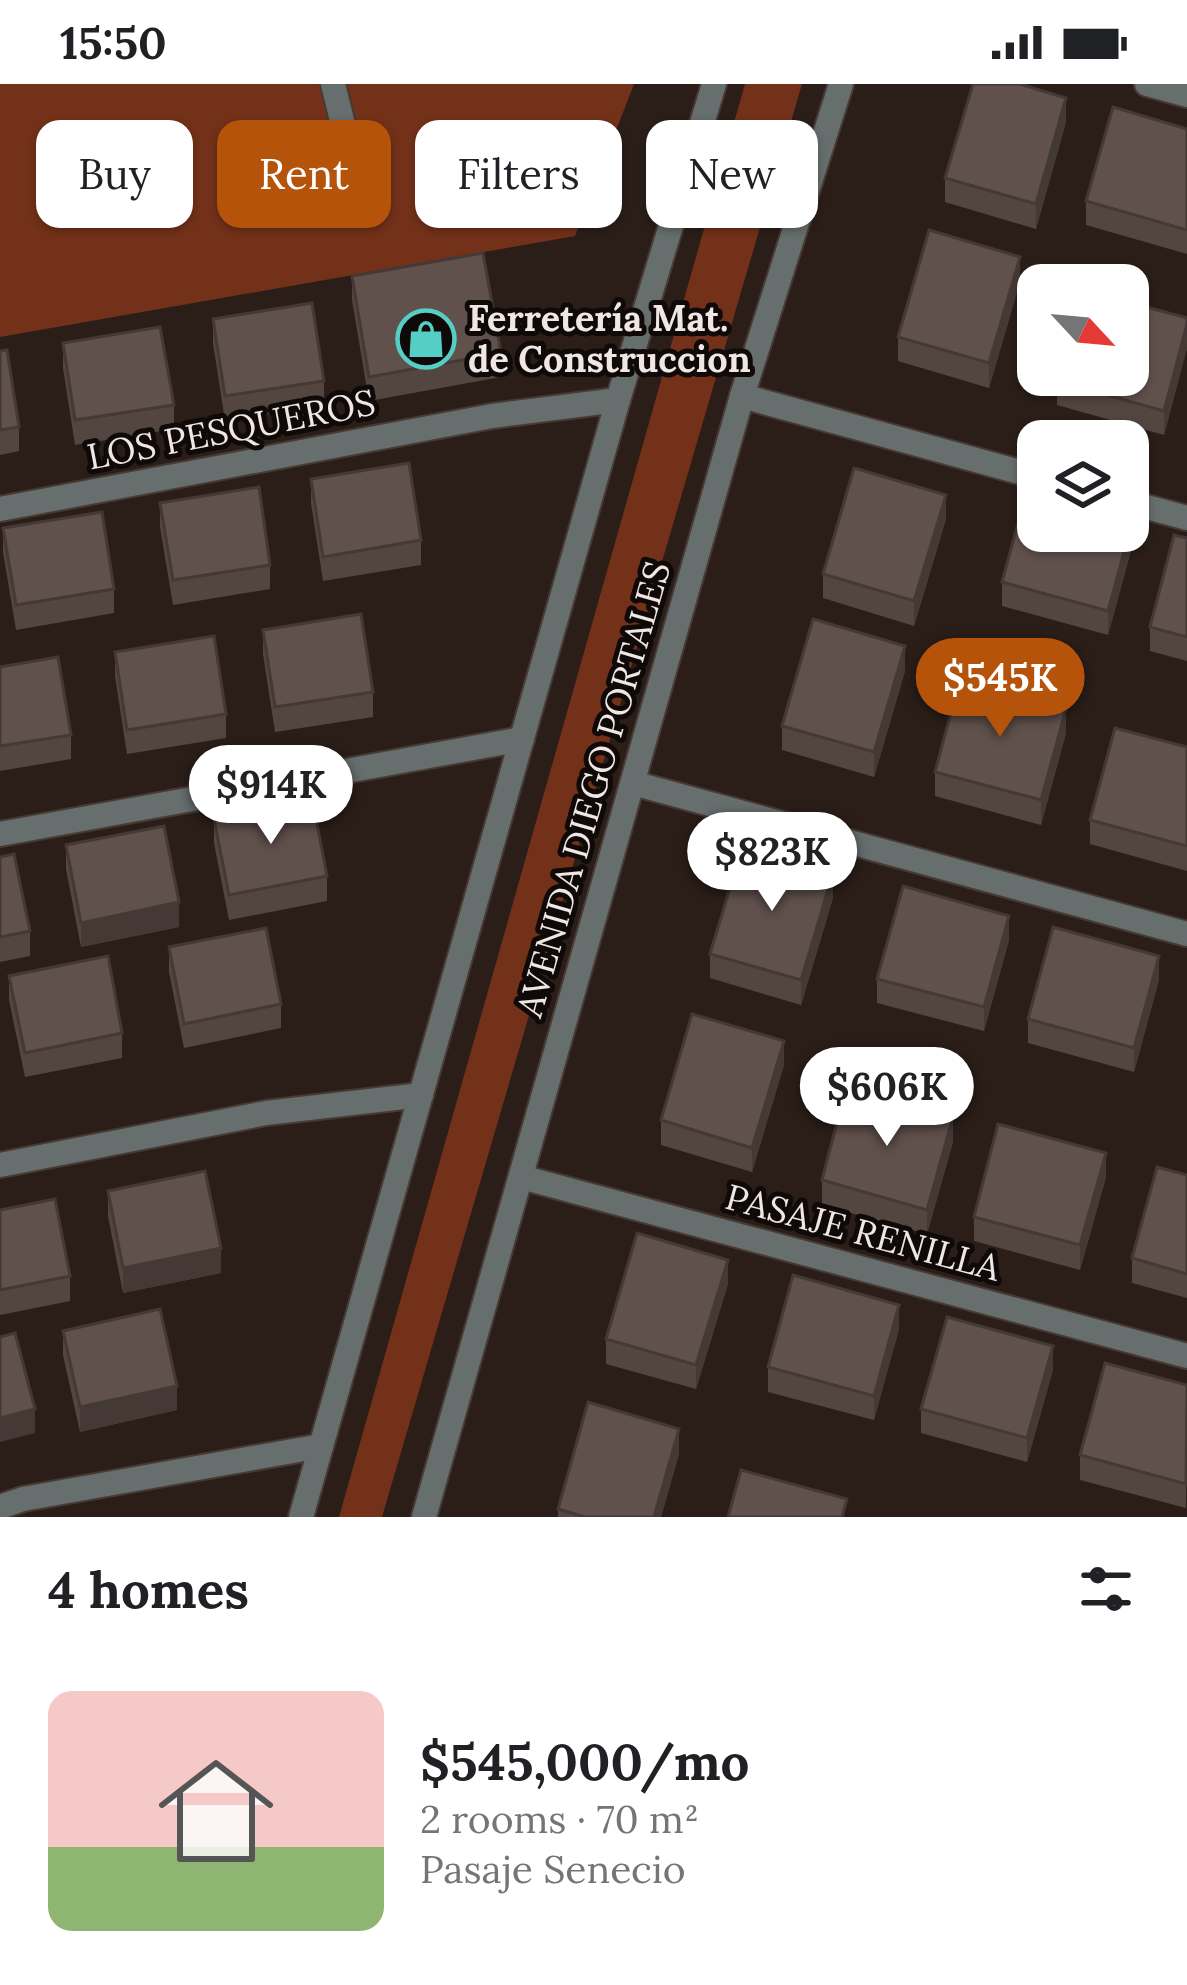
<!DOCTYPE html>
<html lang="en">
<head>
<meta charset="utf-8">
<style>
	:root { --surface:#fff; --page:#f6f6f6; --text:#202124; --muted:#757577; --line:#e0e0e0; --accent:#b45309 }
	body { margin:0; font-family:Lora,serif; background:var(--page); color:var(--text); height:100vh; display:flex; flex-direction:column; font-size:45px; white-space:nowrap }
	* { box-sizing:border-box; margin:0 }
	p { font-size:39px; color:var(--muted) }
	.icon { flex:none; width:66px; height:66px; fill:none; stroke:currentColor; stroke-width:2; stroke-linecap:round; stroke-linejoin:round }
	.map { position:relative; height:1433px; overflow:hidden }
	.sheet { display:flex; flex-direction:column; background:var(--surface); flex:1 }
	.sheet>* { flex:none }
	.banner { position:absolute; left:36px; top:36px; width:1116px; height:108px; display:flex; gap:24px }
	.needle { width:78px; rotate:116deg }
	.tools { position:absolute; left:1017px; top:180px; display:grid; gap:24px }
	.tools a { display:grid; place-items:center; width:132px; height:132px; border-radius:24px; background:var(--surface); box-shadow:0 3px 9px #0004; font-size:60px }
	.price { position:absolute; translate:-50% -102px; padding:0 27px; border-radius:42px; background:#fff; color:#222; font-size:39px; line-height:78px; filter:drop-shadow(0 3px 6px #0008) }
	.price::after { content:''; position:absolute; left:50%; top:72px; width:36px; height:27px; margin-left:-18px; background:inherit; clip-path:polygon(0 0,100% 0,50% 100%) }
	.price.active { background:var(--accent); color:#fff }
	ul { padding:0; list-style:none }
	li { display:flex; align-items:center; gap:36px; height:300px; padding:0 48px }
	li+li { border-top:3px solid var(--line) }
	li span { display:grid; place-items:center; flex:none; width:336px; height:240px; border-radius:24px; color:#555 }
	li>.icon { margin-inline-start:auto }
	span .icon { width:144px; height:144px; fill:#fffc; stroke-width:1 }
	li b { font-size:51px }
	h2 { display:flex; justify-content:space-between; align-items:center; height:144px; padding:0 48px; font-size:51px }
	.pill { padding:0 42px; border-radius:24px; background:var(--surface); box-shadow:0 3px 9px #0004; font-size:42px; line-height:108px }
	.pill.active { background:var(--accent); color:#fff }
	.status { display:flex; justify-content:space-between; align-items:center; height:84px; padding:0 60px; background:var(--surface); direction:ltr }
	.status svg { height:33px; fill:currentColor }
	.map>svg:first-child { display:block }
</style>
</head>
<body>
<div class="status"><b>15:50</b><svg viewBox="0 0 49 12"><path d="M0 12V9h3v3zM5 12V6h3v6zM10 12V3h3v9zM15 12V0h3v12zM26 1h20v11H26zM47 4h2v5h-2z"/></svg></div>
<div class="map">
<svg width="1187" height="1433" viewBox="0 0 1187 1433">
	<rect width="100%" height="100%" fill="#2b1e19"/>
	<g fill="#733119">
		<polygon points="0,0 634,0 575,152 0,253"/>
		<polygon points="745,0 802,0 382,1433 339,1433"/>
	</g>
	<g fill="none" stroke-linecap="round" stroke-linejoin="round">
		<defs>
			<polyline id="service" points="333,0 362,118"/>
			<g id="minor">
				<polyline points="1147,0 1187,11"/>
				<polyline points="742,312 1038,393"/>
				<polyline points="1128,418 1187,434"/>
				<polyline points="0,425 492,332 618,316"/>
				<polyline points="633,699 1187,850"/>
				<polyline points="0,750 522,655"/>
				<polyline points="0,1081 266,1029 421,1011"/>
				<polyline points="521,1093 1187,1272"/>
				<polyline points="0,1423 23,1415 321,1362"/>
			</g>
			<g id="tertiary">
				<polyline points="301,1433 618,316 714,0"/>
				<polyline points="424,1433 742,312 841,0"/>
			</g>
		</defs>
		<use href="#service" stroke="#473a35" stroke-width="28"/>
		<use href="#minor" stroke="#473a35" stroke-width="28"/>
		<use href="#tertiary" stroke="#473a35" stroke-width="28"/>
		<use href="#service" stroke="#676f6e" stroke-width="24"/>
		<use href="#minor" stroke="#676f6e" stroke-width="24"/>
		<use href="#tertiary" stroke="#676f6e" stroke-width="24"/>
	</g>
	<g fill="#534641">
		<polygon points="1066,38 1036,145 945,118 945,94"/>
		<polygon points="1187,45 1187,170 1086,141 1086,117"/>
		<polygon points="352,192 501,269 501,293 369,317 352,216"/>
		<polygon points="1020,198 989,304 898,277 898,253"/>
		<polygon points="1187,234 1187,264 1164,351 1057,321 1057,297"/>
		<polygon points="213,235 324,297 324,322 225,337 213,259"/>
		<polygon points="63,259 174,321 174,345 75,361 63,284"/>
		<polygon points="0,267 19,343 19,367 0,371"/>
		<polygon points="311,395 421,456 421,481 323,497 311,419"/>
		<polygon points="160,419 270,481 270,505 173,521 160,443"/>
		<polygon points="946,435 914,542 823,514 823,490"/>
		<polygon points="3,444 114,505 114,529 16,546 3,468"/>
		<polygon points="1187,454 1187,577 1150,567 1150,543"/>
		<polygon points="1133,459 1108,551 1002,522 1002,498"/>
		<polygon points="263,546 373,608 373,633 275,648 263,570"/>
		<polygon points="115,568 226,630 226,654 127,670 115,592"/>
		<polygon points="0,583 71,651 71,675 0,687"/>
		<polygon points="905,587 874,693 782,666 782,642"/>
		<polygon points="1066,649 1041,741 935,712 935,688"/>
		<polygon points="1187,663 1187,787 1090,760 1090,736"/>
		<polygon points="214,735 327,792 327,817 229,836 214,759"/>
		<polygon points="66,761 179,843 81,863 66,785"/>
		<polygon points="0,773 30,847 30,872 0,878"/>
		<polygon points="833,814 801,921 710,894 710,870"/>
		<polygon points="1009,856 984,947 877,919 877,895"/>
		<polygon points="169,863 281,920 281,944 184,964 169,888"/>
		<polygon points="9,892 122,949 122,974 25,993 9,916"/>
		<polygon points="1159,896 1134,988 1028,959 1028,935"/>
		<polygon points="784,981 752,1088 661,1061 661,1036"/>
		<polygon points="953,1058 927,1150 822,1121 822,1096"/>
		<polygon points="1187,1091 1187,1214 1132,1199 1132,1174"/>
		<polygon points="1106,1093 1080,1186 974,1157 974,1133"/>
		<polygon points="108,1107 221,1189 123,1209 108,1132"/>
		<polygon points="0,1126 70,1192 70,1217 0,1231"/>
		<polygon points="728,1200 696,1305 606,1280 606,1255"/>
		<polygon points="899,1245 874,1336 768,1308 768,1283"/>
		<polygon points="63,1247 177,1326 80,1348 63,1271"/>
		<polygon points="1053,1286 1027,1378 921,1349 921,1325"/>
		<polygon points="1187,1301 1186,1424 1080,1396 1080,1371"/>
		<polygon points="679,1370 661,1433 558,1433 558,1425"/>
	</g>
	<g fill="#443935">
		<polygon points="1066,14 1066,38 1036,145 1036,120"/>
		<polygon points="1020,173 1020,198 989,304 989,279"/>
		<polygon points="1187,240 1187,264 1164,351 1164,327"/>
		<polygon points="946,411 946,435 914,542 914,517"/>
		<polygon points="1133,435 1133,459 1108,551 1108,527"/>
		<polygon points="905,562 905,587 874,693 874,668"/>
		<polygon points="1066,625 1066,649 1041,741 1041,716"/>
		<polygon points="833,789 833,814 801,921 801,896"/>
		<polygon points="179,818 179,843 81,863 81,839"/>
		<polygon points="1009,832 1009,856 984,947 984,923"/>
		<polygon points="1159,872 1159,896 1134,988 1134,964"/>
		<polygon points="784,957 784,981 752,1088 752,1064"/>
		<polygon points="953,1033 953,1058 927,1150 927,1126"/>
		<polygon points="1106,1069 1106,1093 1080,1186 1080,1161"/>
		<polygon points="221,1164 221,1189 123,1209 123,1184"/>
		<polygon points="728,1176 728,1200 696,1305 696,1281"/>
		<polygon points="899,1221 899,1245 874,1336 874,1312"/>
		<polygon points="1053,1262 1053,1286 1027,1378 1027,1354"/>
		<polygon points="177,1302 177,1326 80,1348 80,1323"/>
		<polygon points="35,1325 35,1349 0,1358 0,1334"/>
		<polygon points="679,1345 679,1370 661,1433 654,1433"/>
	</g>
	<g fill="#61514c" stroke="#443935" stroke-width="3">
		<polygon points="973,0 1020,0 1066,14 1036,120 945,94"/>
		<polygon points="1113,23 1187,45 1187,146 1086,117"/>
		<polygon points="929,146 1020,173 989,279 898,253"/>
		<polygon points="483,169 501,269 369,293 352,192"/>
		<polygon points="1128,218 1187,234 1187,240 1164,327 1057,297 1059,291 1128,291"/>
		<polygon points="312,219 324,297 225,312 213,235"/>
		<polygon points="160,243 174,321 75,336 63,259"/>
		<polygon points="7,266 19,343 0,346 0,267"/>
		<polygon points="409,379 421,456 323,473 311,395"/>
		<polygon points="854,384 946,411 914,517 823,490"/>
		<polygon points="259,403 270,481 173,496 160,419"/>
		<polygon points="1027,406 1038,409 1038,447 1128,447 1128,433 1133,435 1108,527 1002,498"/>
		<polygon points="102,428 114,505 16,521 3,444"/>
		<polygon points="1174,451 1187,454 1187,553 1150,543"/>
		<polygon points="361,530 373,608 275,623 263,546"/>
		<polygon points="813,535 905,562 874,668 782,642"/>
		<polygon points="214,552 226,630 127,646 115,568"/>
		<polygon points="58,573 71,651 0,662 0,583"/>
		<polygon points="960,595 1066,625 1041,716 935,688"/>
		<polygon points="1115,644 1187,663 1187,762 1090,736"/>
		<polygon points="312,714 327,792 229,811 214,735"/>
		<polygon points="164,742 179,818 81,839 66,761"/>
		<polygon points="742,764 833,789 801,896 710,870"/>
		<polygon points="14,770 30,847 0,853 0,773"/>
		<polygon points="903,802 1009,832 984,923 877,895"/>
		<polygon points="1053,843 1159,872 1134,964 1028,935"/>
		<polygon points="266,844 281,920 184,940 169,863"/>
		<polygon points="108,872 122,949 25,969 9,892"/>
		<polygon points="692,930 784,957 752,1064 661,1036"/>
		<polygon points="846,1004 953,1033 927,1126 822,1096"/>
		<polygon points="998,1040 1106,1069 1080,1161 974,1133"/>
		<polygon points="1157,1083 1187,1091 1187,1190 1132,1174"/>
		<polygon points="205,1087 221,1164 123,1184 108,1107"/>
		<polygon points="55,1115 70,1192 0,1206 0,1126"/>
		<polygon points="637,1149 728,1176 696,1281 606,1255"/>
		<polygon points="793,1191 899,1221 874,1312 768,1283"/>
		<polygon points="160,1225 177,1302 80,1323 63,1247"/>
		<polygon points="947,1233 1053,1262 1027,1354 921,1325"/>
		<polygon points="15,1249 35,1325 0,1334 0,1253"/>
		<polygon points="1105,1279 1187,1301 1186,1400 1080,1371"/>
		<polygon points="588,1318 679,1345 654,1433 585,1433 558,1425"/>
		<polygon points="741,1386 847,1415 842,1433 728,1433"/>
	</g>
	<defs>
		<symbol id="shop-ring" viewBox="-11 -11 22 22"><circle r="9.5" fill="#0f0908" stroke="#55cec6" stroke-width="1.5"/><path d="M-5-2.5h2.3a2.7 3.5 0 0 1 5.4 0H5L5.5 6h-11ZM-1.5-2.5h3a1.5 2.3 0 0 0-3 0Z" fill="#55cec6"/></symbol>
	</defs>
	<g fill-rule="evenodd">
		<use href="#shop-ring" x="393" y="222" width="66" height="66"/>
	</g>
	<g text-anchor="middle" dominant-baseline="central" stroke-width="10" stroke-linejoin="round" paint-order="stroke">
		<g font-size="36" font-weight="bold" fill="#f0e6e3" stroke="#0f0908" text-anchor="start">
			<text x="468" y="234">Ferretería Mat.<tspan x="468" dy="41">de Construccion</tspan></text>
		</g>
		<g font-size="36" fill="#f0e6e3" stroke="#0f0908">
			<text transform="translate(231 345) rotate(-11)">LOS PESQUEROS</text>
			<text transform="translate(593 705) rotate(-74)">AVENIDA DIEGO PORTALES</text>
			<text transform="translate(863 1148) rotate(15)">PASAJE RENILLA</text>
		</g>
	</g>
</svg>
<div class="tools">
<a><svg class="needle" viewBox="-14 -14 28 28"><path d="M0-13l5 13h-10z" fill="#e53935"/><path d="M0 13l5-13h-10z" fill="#757577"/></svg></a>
<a><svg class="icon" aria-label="layers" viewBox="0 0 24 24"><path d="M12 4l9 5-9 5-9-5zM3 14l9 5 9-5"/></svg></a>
</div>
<b class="price active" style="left:1000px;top:656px">$545K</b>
<b class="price" style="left:271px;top:763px">$914K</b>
<b class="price" style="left:772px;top:830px">$823K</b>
<b class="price" style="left:887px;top:1065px">$606K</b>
<div class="banner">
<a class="pill">Buy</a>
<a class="pill active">Rent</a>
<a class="pill">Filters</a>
<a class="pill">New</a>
</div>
</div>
<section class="sheet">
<h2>4 homes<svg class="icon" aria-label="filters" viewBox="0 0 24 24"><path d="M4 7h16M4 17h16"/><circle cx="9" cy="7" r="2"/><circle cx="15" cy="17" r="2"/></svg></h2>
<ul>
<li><span style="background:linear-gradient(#f6c9c9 65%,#8fb573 0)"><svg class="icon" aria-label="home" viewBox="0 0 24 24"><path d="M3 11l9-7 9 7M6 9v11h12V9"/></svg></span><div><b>$545,000/mo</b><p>2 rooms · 70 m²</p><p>Pasaje Senecio</p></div></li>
</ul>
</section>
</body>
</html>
